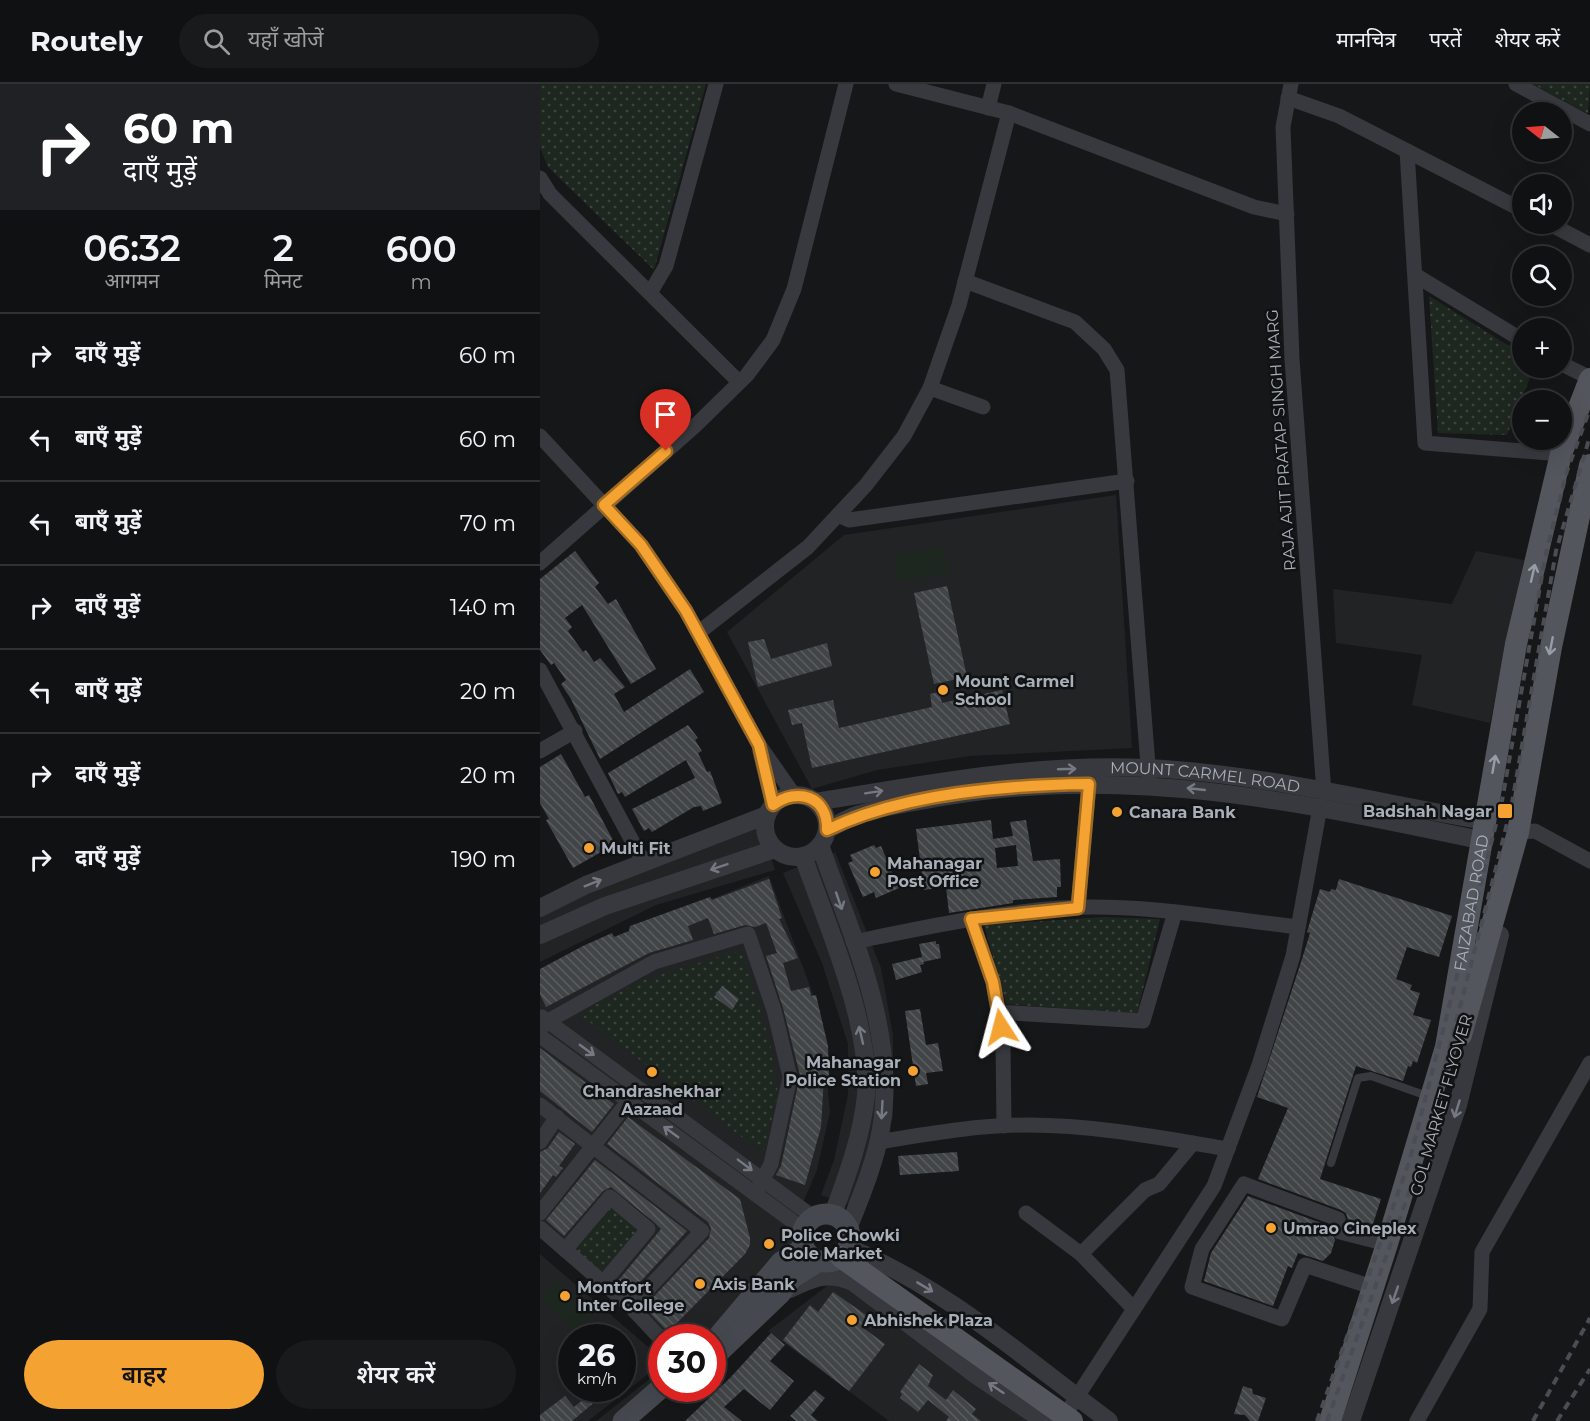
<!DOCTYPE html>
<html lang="hi">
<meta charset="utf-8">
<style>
body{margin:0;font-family:Montserrat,"Noto Sans Devanagari",sans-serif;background:#191a1b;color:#f1f3f6;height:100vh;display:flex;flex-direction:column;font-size:22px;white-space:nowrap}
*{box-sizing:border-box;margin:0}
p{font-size:20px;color:#9c9d9f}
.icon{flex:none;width:33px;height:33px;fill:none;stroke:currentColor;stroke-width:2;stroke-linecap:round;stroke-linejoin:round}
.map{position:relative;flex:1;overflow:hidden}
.panel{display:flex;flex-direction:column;background:#101112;width:540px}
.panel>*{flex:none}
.hud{background:#202124;color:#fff;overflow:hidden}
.needle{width:39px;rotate:287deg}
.fabs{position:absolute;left:972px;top:18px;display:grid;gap:12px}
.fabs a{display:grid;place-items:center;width:60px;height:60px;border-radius:50%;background:#101112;box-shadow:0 6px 24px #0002,0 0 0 2px #303132;font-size:30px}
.speed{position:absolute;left:18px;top:1240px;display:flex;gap:12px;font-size:30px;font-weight:700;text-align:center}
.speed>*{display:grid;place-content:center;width:78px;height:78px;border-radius:50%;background:#101112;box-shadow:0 6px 24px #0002,0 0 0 2px #303132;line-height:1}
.speed small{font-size:15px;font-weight:400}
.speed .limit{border:9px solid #d22;background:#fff;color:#111}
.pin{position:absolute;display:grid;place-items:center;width:51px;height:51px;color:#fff;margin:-62px -26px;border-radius:50% 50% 50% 0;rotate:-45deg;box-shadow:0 0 6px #0007}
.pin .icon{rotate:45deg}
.me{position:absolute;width:66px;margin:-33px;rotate:351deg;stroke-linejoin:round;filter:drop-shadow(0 0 4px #0008)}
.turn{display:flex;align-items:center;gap:21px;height:126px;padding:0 24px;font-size:27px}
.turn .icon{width:78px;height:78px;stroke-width:2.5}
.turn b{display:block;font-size:42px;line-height:51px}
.eta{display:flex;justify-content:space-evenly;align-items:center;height:102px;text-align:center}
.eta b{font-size:36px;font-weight:600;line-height:42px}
.primary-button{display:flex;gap:12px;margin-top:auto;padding:12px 24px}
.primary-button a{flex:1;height:69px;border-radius:36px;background:#f4a333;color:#111;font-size:24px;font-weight:600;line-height:69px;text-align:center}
.primary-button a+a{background:#191a1b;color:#f1f3f6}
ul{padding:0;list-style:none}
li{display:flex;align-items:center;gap:18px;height:84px;padding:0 24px;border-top:2px solid #303132}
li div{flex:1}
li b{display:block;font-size:22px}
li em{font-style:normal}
header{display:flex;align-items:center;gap:36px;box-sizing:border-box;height:84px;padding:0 30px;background:#101112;border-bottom:2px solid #303132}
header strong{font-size:28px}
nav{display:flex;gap:33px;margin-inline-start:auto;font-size:21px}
.search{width:420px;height:54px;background:#191a1b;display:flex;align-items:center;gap:15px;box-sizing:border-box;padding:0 21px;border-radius:33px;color:#9c9d9f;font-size:22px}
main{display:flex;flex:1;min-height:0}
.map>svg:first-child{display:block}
</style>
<header>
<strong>Routely</strong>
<div class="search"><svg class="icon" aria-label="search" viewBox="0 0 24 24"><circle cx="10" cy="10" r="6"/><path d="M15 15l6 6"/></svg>यहाँ खोजें</div>
<nav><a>मानचित्र</a><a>परतें</a><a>शेयर करें</a></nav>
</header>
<main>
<section class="panel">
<div class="hud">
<div class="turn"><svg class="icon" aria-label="right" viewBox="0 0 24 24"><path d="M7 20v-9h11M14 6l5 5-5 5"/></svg><div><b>60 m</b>दाएँ मुड़ें</div></div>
</div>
<div class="eta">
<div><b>06:32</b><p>आगमन</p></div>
<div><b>2</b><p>मिनट</p></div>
<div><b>600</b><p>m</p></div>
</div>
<ul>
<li><svg class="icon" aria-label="right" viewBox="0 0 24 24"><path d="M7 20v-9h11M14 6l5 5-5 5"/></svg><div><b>दाएँ मुड़ें</b></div><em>60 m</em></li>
<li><svg class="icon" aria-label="left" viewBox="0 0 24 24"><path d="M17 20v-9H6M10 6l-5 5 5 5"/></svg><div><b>बाएँ मुड़ें</b></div><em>60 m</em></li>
<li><svg class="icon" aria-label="left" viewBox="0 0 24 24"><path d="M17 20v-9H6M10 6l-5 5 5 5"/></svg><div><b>बाएँ मुड़ें</b></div><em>70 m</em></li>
<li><svg class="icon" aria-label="right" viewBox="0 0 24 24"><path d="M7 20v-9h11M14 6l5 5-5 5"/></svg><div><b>दाएँ मुड़ें</b></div><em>140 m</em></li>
<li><svg class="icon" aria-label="left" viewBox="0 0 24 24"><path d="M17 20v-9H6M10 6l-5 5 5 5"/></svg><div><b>बाएँ मुड़ें</b></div><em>20 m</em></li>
<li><svg class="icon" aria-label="right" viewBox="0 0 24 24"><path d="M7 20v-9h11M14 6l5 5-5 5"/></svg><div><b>दाएँ मुड़ें</b></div><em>20 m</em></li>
<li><svg class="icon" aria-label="right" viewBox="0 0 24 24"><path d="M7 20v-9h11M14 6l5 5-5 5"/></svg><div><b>दाएँ मुड़ें</b></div><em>190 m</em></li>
</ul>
<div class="primary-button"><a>बाहर</a><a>शेयर करें</a></div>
</section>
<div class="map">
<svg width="1050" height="1337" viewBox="0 0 1050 1337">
<defs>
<pattern id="grass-dots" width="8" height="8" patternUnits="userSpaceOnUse" patternTransform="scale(1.5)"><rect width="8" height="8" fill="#1e271f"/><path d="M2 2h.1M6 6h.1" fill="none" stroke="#3c443d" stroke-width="1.8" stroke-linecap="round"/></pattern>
<pattern id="building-back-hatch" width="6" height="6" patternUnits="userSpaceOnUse" patternTransform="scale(1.5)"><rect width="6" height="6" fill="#424548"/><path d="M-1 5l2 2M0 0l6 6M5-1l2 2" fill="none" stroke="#5a5d60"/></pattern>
</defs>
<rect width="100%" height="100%" fill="#161718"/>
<g fill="#222325" fill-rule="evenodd">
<polygon points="576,411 592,664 430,672 337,686 272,705 187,548 304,451"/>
<polygon points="936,467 984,476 950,639 872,621 882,571 796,559 793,505 912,520"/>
<polygon points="216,730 235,786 116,821 0,878 0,821"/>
<polygon points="295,768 341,884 353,951 353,1032 325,1127 281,1111 294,1076 308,1011 308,960 282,879 243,789"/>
<polygon points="229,792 280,929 290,1028 277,1086 249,1151 263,1173 172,1254 126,1254 0,1135 0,895 44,866"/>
<path d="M0 1170 121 1274V1280L48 1337H0ZM32 1254H82V1305H32Z"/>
<polygon points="296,1195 491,1337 349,1337 228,1247"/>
<polygon points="121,1286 121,1304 86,1337 56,1337"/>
</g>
<g fill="url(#grass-dots)">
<polygon points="0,0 166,0 114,186 8,83 0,64"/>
<polygon points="993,0 1050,0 1048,30"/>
<polygon points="889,212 982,270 982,284 994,284 967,351 898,349"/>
<polygon points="564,833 620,835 597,930 466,920 444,841"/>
<polygon points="202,866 230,959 238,1010 223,1069 39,930 102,896"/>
<polygon points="70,1117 105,1146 66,1193 31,1163"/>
</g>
<g fill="#1e271f">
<polygon points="404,462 410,488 359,498 353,472"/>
<polygon points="14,1197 51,1231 35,1248 0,1215"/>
<polygon points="64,1237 100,1269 83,1288 82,1254 49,1254"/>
</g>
<g fill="url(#building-back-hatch)" fill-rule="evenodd">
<polygon points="35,467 59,499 55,503 68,520 76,515 116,585 91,600 42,521 25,534 32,543 28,547 43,568 46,566 54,578 60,574 85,603 74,610 84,628 150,585 164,608 60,675 31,615 21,600 26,596 14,579 11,581 0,566 0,495"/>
<polygon points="407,502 427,593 394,600 374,509"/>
<polygon points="224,555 231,575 287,559 292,582 218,603 208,558"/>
<polygon points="462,606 470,640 272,684 262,639 252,641 248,626 293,616 299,644 392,623 390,610 399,608 402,619"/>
<polygon points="148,641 158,654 155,656 162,667 158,669 167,688 170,687 182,719 163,727 161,722 154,723 112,748 109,744 104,747 92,725 155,694 146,676 85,713 82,708 78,710 68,689"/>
<polygon points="21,670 45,713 49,711 75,760 33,784 6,736 9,735 0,719 0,683"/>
<path d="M451 736 453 755 473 752 470 738 486 736 493 777 520 775 521 803H517V813L473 816V819L409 829 406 803 384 806 376 745ZM476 761 478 782 457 784 455 764Z"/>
<polygon points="334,761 336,764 341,762 359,804 336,814 334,808 323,813 308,779 313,777 310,771"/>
<polygon points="229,795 242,834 239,835 258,874 243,879 251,907 269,903 271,912 276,911 288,962 289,992 284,992 281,1043 265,1101 236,1091 241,1082 260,991 243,924 226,872 237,869 226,839 215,843 205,841 174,850 168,834 148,842 153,856 109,869 6,923 0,910 0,885 43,862 72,849 74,853 89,847 90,842 170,813 172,816"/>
<polygon points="799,795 912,832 899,873 867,863 856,895 872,901 870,906 880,909 873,931 891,936 877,979 873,977 871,983 868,982 863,997 816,982 780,1095 841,1115 831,1146 809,1140 806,1129 801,1126 718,1095 748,1024 717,1013 762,875 770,849 767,848 769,841 780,805 790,808 791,805 796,806"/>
<polygon points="396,857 396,860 399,860 401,874 383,878 384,880 380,881 382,888 356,896 352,880 382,873 379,860"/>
<polygon points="182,902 199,915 192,926 174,913"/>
<polygon points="380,925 386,961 398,959 403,987 386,989 388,1000 376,1002 365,927"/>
<polygon points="0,964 74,1020 52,1048 0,1007"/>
<polygon points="88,1033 200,1115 210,1154 210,1161 205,1170 128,1248 104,1223 169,1154 171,1144 168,1138 67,1060"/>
<polygon points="19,1048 35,1060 19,1082 23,1084 16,1093 13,1091 0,1109 0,1068 8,1064"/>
<polygon points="417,1068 419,1087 360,1091 358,1072"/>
<polygon points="55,1076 147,1147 90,1209 77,1198 121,1145 114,1138 71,1103 63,1107 24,1152 6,1136"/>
<polygon points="708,1112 789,1142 795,1156 791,1169 783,1177 758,1169 752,1184 748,1182 733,1222 664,1197 671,1169"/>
<polygon points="293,1208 329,1233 322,1243 345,1260 309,1307 243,1256 270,1221 278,1228"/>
<polygon points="231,1249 245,1261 230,1277 254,1297 230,1326 204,1305 184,1323 202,1337 145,1337 190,1294"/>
<polygon points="379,1280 393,1291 388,1302 406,1316 413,1306 436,1325 432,1330 441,1337 406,1337 409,1333 388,1316 378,1328 360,1314 362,1310 360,1308"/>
<polygon points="703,1302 712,1305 713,1310 726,1314 718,1337 710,1337 705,1331 694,1330"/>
<polygon points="275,1306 285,1314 271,1331 278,1337 256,1337 250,1332"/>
<polygon points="50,1310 56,1317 32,1337 0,1337 0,1331 25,1312 34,1323"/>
</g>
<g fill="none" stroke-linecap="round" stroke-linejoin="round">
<polyline stroke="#37393e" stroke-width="8" points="791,1079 818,994 831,992 890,1013"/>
<g stroke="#37393e" stroke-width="15">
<polyline points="356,0 469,29 714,123 747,130"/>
<polyline points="751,0 743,43 752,275 784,709"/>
<polyline points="976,0 1050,40"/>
<polyline points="748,14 799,32 982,126"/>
<polyline points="448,24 454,0"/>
<polyline points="867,67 885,359 1021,370"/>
<polyline points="0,94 10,110 199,298"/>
<polyline points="1010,140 1050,161"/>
<polyline points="875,191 982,256"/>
<polyline points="425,197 535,238 564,265 577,286 609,694"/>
<polyline points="110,209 126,182 176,0"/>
<polyline points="1022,280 1050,294"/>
<polyline points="390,304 443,323"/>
<polyline points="0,352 101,461 146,527 219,661 254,711"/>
<polyline points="298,431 309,436 587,397"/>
<polyline points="0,479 156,341 207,291 233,256 254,205 306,0"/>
<polyline points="158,549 268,463 326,401 364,352 390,304 419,221 469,29"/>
<polyline points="0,586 104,779"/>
<polyline points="0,667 35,647"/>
<polyline points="220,668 233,721"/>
<polyline points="978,748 995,747 1050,777"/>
<polyline points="538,824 549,700"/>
<polyline points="431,835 453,898 463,958 464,1042"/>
<path d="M313 858C382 844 451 829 521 824 600 819 680 834 758 843"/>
<polyline points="458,928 603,937 635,828"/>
<polyline points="2,933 273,1133"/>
<polyline points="0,945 8,937 114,878 208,850 234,926 250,993 231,1080 215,1110"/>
<polyline points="0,952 263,1145"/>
<polyline points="0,1021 162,1147 91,1223"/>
<polyline points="0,1058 17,1033"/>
<path d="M338 1058C387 1050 437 1041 488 1041 555 1041 622 1054 688 1065"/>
<polyline points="0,1129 95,1009"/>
<polyline points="486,1129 541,1170 594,1225"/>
<polyline points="0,1144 91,1223 122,1256"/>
<polyline points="25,1166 70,1113 108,1145 63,1199"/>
<polyline points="541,1170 605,1106 619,1100 653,1059"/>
<polyline points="832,1203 765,1181 742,1235 652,1203 662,1165 704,1100 798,1135 800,1148 847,1160"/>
<polyline points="531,1322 674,1102 719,981 753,872 780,723"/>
<polyline points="877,1337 940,1225 942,1168 1050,979"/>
</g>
<g stroke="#37393e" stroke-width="18">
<circle cx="256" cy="742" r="31"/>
<path id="s1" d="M276 718C385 700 495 679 606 684 717 689 835 718 944 737"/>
<path d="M287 746C298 740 309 733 320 730 348 721 380 717 409 712 591 681 763 719 940 756"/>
<path d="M280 761C311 851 358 948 341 1045 335 1079 321 1112 308 1145"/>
<path d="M263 772C287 841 331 938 326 1011 322 1052 307 1092 293 1130"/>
<polyline points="0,824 46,801 227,731"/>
<polyline points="0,851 65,822 235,765"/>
<path d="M307 1163C405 1203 485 1275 569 1337"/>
<path d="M250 1205C273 1194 288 1187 313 1198L436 1291 504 1337"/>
<polyline points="811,1337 918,1021 960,851"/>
</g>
<g stroke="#45484e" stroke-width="21">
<circle cx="286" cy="1154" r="24"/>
<polyline points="180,1250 241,1178 264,1164"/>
<polyline points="172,1275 240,1210 252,1194 279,1177"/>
<polyline points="83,1337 122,1303"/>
</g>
<g stroke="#53565d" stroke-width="22">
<polyline points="921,951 978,748 1011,563 1050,381"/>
<polyline points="301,1173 532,1337"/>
<path id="s2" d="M790 1337 847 1160 906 963 976 560 1021 370 1050 295"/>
</g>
<g stroke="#4a4d53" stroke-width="4" stroke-dasharray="8 6" stroke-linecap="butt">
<polyline points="777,1337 869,1078 962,717 1006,469 1027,387 1050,325"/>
<polyline points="787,1337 879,1081 956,784 972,719 1016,467 1050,352"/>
<polyline points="993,1337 1050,1234"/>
<polyline points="1017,1337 1050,1285"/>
</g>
</g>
<defs><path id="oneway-shaft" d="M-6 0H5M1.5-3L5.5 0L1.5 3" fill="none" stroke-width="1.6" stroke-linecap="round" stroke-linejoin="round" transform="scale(1.5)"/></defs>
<g stroke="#979da7">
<use href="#oneway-shaft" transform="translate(993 489) rotate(-77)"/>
<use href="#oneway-shaft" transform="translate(1011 562) rotate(101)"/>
<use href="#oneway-shaft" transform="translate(954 680) rotate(-80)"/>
</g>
<g stroke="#757a82">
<use href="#oneway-shaft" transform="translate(527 685) rotate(-2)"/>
<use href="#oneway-shaft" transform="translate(656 705) rotate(-174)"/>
<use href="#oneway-shaft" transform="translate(334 708) rotate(-9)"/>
<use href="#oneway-shaft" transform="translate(179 783) rotate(161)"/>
<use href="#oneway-shaft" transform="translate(53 799) rotate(-22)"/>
<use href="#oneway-shaft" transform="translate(299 817) rotate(71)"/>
<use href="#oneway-shaft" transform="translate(321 951) rotate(-103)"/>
<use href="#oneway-shaft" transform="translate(47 966) rotate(36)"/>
<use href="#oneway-shaft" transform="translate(917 1025) rotate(107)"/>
<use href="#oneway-shaft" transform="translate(342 1026) rotate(93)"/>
<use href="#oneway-shaft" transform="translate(131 1048) rotate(-144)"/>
<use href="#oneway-shaft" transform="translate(205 1081) rotate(37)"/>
<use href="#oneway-shaft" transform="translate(385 1203) rotate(31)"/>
<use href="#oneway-shaft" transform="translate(855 1211) rotate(109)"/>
<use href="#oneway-shaft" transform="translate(456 1304) rotate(-146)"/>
</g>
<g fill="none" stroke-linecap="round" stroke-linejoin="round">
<defs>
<path id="route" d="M126 367 64 421 101 461 146 527 219 661 233 721C257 703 288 712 287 746 363 709 465 701 549 700L538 824 431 835 453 898 461 943"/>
</defs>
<use href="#route" stroke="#9f6a21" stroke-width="15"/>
<use href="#route" stroke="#f4a333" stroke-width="10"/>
</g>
<g fill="#f4a333" stroke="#111213" stroke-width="2">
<circle cx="403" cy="606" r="6"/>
<rect x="957" y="719" width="16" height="16" rx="3"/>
<circle cx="577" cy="728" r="6"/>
<circle cx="49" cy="764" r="6"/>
<circle cx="335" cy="788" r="6"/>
<circle cx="373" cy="987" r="6"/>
<circle cx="112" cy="988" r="6"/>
<circle cx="731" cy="1144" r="6"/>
<circle cx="229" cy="1160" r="6"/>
<circle cx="160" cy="1200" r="6"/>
<circle cx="25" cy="1212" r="6"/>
<circle cx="312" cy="1236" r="6"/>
</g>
<g text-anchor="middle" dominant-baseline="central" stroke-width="5" stroke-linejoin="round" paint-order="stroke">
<g font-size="16" fill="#a8afb9" stroke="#111213">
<text transform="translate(741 356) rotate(-94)">RAJA AJIT PRATAP SINGH MARG</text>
<text stroke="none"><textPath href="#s1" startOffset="392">MOUNT CARMEL ROAD</textPath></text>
<text stroke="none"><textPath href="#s2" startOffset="538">FAIZABAD ROAD</textPath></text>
<text transform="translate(901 1021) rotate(-74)">GOL MARKET FLYOVER</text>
</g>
<g font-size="16" font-weight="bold" fill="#a8afb9" stroke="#111213" text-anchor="start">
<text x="415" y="597">Mount Carmel<tspan x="415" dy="18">School</tspan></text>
<text x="952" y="727" text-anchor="end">Badshah Nagar</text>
<text x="589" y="728">Canara Bank</text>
<text x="61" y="764">Multi Fit</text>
<text x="347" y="779">Mahanagar<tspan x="347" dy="18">Post Office</tspan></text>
<text x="361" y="978" text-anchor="end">Mahanagar<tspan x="361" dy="18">Police Station</tspan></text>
<text x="112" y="1007" text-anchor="middle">Chandrashekhar<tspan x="112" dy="18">Aazaad</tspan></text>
<text x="743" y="1144">Umrao Cineplex</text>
<text x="241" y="1151">Police Chowki<tspan x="241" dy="18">Gole Market</tspan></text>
<text x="172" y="1200">Axis Bank</text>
<text x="37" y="1203">Montfort<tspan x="37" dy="18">Inter College</tspan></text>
<text x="324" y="1236">Abhishek Plaza</text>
</g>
</g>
</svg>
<div class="fabs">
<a><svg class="needle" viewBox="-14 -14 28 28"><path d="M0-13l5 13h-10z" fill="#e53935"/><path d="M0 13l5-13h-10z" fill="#9c9d9f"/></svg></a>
<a><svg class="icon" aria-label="sound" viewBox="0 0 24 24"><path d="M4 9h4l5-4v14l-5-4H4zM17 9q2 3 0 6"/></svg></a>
<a><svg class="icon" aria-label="search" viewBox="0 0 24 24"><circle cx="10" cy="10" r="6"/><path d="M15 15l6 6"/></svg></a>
<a>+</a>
<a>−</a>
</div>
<div class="speed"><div>26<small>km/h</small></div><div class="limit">30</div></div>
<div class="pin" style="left:126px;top:367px;background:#d93025"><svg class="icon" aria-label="arrive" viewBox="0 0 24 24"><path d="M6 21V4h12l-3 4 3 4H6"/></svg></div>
<svg class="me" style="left:461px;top:943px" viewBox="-20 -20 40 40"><path d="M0-17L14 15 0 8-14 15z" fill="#f4a333" stroke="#fff" stroke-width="4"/></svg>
</div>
</main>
